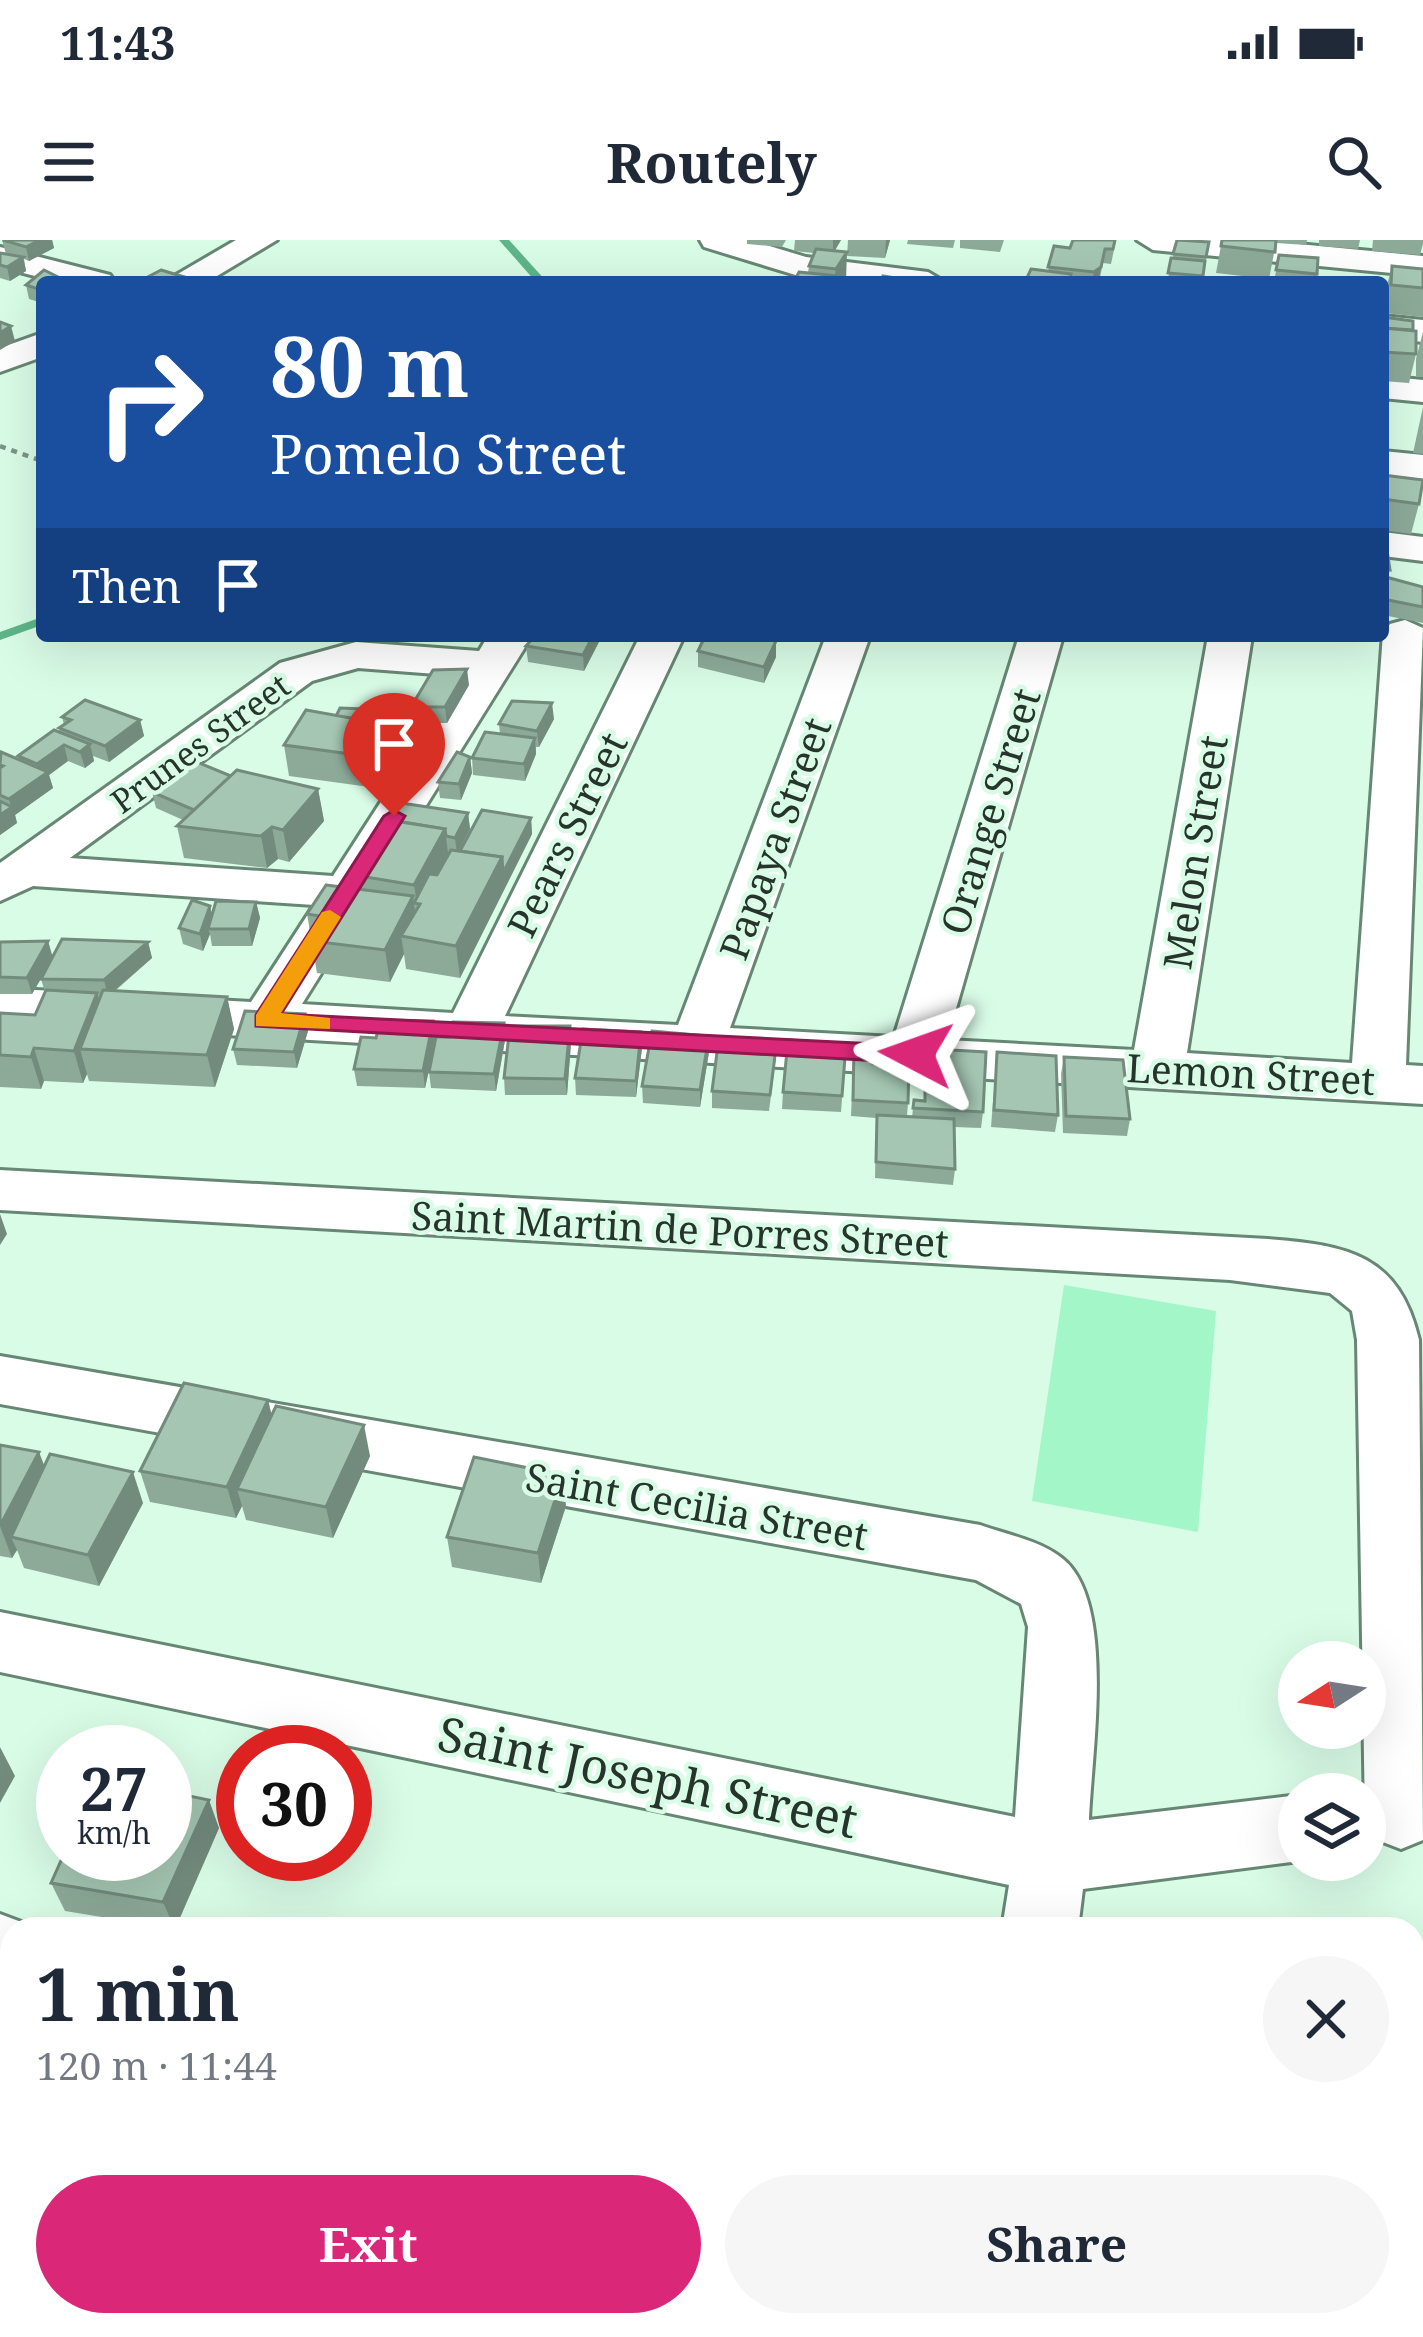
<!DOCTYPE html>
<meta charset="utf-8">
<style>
body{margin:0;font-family:"Noto Serif",serif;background:#f6f6f7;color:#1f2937;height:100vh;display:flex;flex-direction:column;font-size:45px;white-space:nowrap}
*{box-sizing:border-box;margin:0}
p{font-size:39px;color:#747a83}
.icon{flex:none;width:66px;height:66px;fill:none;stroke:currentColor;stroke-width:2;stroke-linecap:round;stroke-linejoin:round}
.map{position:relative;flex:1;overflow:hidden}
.drawer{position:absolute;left:0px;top:1677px;width:1425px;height:420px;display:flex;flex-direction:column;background:#fff;border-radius:36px 36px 0 0;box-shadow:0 12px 48px #0002}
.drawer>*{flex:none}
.banner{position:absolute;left:36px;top:36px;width:1353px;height:366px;border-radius:12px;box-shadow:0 12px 48px #0002;background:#1a4fa0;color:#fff;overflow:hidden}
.needle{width:78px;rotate:258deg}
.controls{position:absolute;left:1278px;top:1401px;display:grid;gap:24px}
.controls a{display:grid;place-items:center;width:108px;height:108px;border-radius:50%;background:#fff;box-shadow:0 12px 48px #0002;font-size:60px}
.speed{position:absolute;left:36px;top:1485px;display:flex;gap:24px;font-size:60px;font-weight:700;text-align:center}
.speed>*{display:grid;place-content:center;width:156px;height:156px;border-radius:50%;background:#fff;box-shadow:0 12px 48px #0002;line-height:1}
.speed small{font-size:30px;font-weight:400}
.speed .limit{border:18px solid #d22;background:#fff;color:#111}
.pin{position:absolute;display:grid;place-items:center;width:102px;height:102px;color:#fff;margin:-123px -51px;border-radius:50% 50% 50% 0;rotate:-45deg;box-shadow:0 0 12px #0007}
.pin .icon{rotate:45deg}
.me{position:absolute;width:132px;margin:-66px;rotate:274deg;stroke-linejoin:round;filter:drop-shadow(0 0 9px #0008)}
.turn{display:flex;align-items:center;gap:42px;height:252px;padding:0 36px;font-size:54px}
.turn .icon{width:156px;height:156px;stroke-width:2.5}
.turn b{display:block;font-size:84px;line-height:102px}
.then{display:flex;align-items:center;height:114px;padding:0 36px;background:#0003;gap:24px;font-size:45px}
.round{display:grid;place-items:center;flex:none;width:126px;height:126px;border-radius:63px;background:#f6f6f7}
.overview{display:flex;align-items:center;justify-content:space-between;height:204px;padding:0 36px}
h1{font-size:72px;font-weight:700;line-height:90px}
.primary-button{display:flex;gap:24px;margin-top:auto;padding:24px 36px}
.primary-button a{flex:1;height:138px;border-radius:72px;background:#db2777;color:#fff;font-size:48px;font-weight:700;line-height:138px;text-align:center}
.primary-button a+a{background:#f6f6f7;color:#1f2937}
.status{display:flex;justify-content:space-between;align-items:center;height:84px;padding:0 60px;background:#fff;direction:ltr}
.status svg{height:33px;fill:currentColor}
header{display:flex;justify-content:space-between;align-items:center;height:156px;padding:0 36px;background:#fff;font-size:54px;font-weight:700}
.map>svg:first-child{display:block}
</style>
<div class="status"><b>11:43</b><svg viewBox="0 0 49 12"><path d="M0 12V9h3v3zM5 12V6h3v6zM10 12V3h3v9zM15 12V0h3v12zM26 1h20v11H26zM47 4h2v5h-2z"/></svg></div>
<header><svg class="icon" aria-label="menu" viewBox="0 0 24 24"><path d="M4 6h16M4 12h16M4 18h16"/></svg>Routely<svg class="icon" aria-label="search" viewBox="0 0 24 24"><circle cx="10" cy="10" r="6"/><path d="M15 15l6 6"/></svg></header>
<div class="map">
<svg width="1423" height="2097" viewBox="0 0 1423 2097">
<rect width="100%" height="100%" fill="#d9fce7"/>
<polygon fill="#a2f6c7" points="1064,1045 1216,1071 1198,1292 1032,1261"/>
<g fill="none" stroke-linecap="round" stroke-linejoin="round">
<g fill="#5eb587" fill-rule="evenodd">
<polygon points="499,0 509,0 547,42 536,42"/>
<polygon points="42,377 42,385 0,400 0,392"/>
</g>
<defs>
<g id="street">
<polygon points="236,0 277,0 207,42 164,42"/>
<polygon points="700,0 750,0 806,17 928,32 945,42 802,37 704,7"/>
<polygon points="1137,0 1256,0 1423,16 1423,36 1153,10"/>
<polygon points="0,7 110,35 115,42 58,42 0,27"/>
<polygon points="1383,76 1423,80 1423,102 1383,98"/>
<polygon points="42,93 42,117 0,132 0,108"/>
<polygon points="1383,136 1423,140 1423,162 1383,158"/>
<polygon points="1383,211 1423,215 1423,239 1383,235"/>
<polygon points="1383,292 1423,297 1423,321 1383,316"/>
<path d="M1405 380 1423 388 1406 825 1423 826V864L0 782V748L251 762 314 665 33 646 0 661V623L280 423 356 402 479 411 488 396H532L302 764 453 773 640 396H684L505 776 678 785 826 396H870L730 788 894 797 1019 396H1063L947 800 1134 810 1208 396H1252L1187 813 1352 823 1383 393 1390 384ZM358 428 462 436 333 636 70 618 312 441Z"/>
<path d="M0 930 1268 999C1348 1005 1399 1015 1419 1100L1423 1600 1401 1609 1375 1599 1365 1577 1357 1100 1352 1071 1330 1053 1230 1040 0 970Z"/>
<path d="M0 1116 980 1285C1005 1294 1037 1300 1059 1316 1118 1356 1091 1516 1089 1580L1299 1555V1620H1307L1083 1649 1078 1689H1002L1009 1645 0 1432V1372L1015 1577 1028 1387 1021 1364 976 1340 0 1164Z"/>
<polygon points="0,1674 40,1689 12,1689 12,1751 0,1748"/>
<polygon points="944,2085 1030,2085 1029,2097 941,2097"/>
</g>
</defs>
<use href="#street" stroke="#678774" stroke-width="6"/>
<polyline stroke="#7c9486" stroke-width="4.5" stroke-dasharray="6 6" stroke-linecap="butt" points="0,206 42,221"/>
<use href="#street" fill="#fff" fill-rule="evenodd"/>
</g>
<g fill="#8daa99">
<polygon points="2,0 52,0 54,8 29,21 24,19 26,31 10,41 0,38 0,13 6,14"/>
<polygon points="747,0 786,0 782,7 747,4"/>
<polygon points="795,0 841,0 834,11 846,40 808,33 809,26 814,13 794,11"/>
<polygon points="848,0 890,0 885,18 847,16"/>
<polygon points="908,0 955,0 953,8 907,4"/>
<polygon points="960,0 1004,0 1000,12 960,8"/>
<polygon points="1116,0 1111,24 1103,23 1099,42 1025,42 1048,31 1054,6 1070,8"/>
<polygon points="1177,0 1209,2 1202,42 1167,42"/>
<polygon points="1222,0 1307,0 1306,5 1276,3 1269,39 1216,33"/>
<polygon points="1319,0 1360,0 1358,9 1319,6"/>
<polygon points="1373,0 1423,0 1423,4 1420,15 1372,11"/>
<polygon points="1279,15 1317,34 1316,42 1274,42"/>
<polygon points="1392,26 1423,29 1423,77 1385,73 1385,53"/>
<polygon points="60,38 61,42 42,42 42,63 29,59 26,45"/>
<polygon points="1383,77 1413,90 1416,114 1409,143 1383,141"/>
<polygon points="1423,92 1423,137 1416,137 1416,119"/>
<polygon points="1423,167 1423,214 1413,213"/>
<polygon points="1383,235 1419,264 1411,294 1383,290"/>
<polygon points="1383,309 1390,330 1388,337 1423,347 1423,383 1383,375"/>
<polygon points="602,396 584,431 528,422 526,406"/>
<polygon points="776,401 776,417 764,443 698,427 698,411"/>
<polygon points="469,445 447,483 413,483 411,467"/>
<polygon points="411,471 413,487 400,509 393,508 395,517 377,548 289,536 284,505 336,476"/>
<polygon points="62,477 140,480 144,496 109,522 93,516 94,521 85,528 68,521 49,535 53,548 15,575 17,583 0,595 0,513 19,520 18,516 60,493 59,488 64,485"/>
<polygon points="554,479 539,507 536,507 536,514 525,541 473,535 472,518 500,494 499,484"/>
<polygon points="470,517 472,533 461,560 440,558 438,542"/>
<polygon points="318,549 324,581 289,622 278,619 267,628 184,618 177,586 183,580 156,568 152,552"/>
<polygon points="468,573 470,589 459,611 531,578 532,594 460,738 406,729 404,714 390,742 317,733 307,674 351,648 348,634 391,580"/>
<polygon points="256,662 260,678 252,706 212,706 210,694 203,711 183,704 179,688"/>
<polygon points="48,701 52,717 148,702 152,718 115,751 227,757 234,789 215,847 89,841 87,834 83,843 44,841 41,849 0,847 0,773 35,775 45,752 41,739 43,735 32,754 0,754 0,702"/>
<polygon points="433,781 436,798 425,848 357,846 354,829"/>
<polygon points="308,791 297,828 237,825 233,809"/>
<polygon points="709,796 709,812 700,867 643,863 642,846"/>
<polygon points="505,800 496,851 431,848 429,832"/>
<polygon points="571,803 567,855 505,855 504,838"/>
<polygon points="846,804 841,872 782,869 783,852"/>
<polygon points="854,806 873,823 908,863 907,876 912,877 914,860 924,861 925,827 983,872 981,888 954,887 955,929 953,945 875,938 876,878 851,876"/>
<polygon points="642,808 636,857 576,855 575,838"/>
<polygon points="997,812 1058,875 1055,892 991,887"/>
<polygon points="776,817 769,871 712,868 712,851"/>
<polygon points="1064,817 1130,879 1127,896 1063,893 1061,834"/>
<polygon points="268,1160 272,1176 370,1216 333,1298 246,1280 242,1266 236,1278 150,1262 140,1231"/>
<polygon points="0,1205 44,1227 143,1263 99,1346 24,1328 17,1310 12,1318 0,1316"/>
<polygon points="566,1266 541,1343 452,1327 447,1297"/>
<polygon points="219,1588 175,1689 65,1671 51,1643"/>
<polygon points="0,1832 12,1836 12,1995 0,1992"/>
</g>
<g fill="#738b7d">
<polygon points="40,0 52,0 54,8 29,21 26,7"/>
<polygon points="833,0 841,0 833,14"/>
<polygon points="886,0 890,0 885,18"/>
<polygon points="1105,9 1098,42 1092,42 1094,32"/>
<polygon points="847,12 846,40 845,42 834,42 836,29"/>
<polygon points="23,17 26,31 10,41 7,27"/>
<polygon points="11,86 15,101 0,110 0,93"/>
<polygon points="593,396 602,396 584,431 583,415"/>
<polygon points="776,401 776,417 764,443 764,427"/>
<polygon points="467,429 469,445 447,483 445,467"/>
<polygon points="552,463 554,479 539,507 537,491"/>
<polygon points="411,471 413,487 400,509 397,493"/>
<polygon points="140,480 144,496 109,522 105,506"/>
<polygon points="390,485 395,517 377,548 373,517"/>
<polygon points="535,498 536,514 525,541 524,524"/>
<polygon points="90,504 94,521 85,528 80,512"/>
<polygon points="64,505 68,521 49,535 53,548 15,575 17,583 0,595 0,575 11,567 9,559 41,537 37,524"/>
<polygon points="470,517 472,533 461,560 459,544"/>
<polygon points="318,549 324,581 289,622 283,590"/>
<polygon points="468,573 470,589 457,614 455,598"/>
<polygon points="531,578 532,594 460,738 456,706 502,617"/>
<polygon points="272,587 278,619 267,628 261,596"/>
<polygon points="445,589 449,621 420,664 417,663 414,645"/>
<polygon points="413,656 417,688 401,696 404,714 390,742 385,710"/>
<polygon points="256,662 260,678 252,706 249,689"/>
<polygon points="210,666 214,683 208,689 210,694 203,711 200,694"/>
<polygon points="48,701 53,718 32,754 27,738"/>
<polygon points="148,702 152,718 108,756 104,740"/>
<polygon points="97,753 106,785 80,809 87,834 83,843 74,811"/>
<polygon points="227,757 234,789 215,847 207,815"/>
<polygon points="305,774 308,791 297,828 294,812"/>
<polygon points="433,781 436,798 425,848 423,831"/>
<polygon points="504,783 505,800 496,851 494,834"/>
<polygon points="570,786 571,803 567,855 565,839"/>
<polygon points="641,792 642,808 636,857 636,841"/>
<polygon points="709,796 709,812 700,867 700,850"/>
<polygon points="34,808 44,841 41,849 31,817"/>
<polygon points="0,974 7,994 0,1005"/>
<polygon points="268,1160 275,1191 237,1249 242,1266 236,1278 227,1247"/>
<polygon points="364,1185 370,1216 333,1298 326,1267"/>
<polygon points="39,1212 51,1243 11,1297 17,1310 12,1318 0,1286"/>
<polygon points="133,1232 143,1263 99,1346 88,1315"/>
<polygon points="563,1235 566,1266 541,1343 538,1313"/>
<polygon points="0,1507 15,1536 0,1563"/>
<polygon points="209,1560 219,1588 175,1689 163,1662"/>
</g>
<g fill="#a4c6b2" stroke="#738b7d" stroke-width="3">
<polygon points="3,0 40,0 26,7"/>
<polygon points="1073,0 1115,0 1113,9 1105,9 1101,27 1094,32 1048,27 1054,6 1070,8"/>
<polygon points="1177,0 1209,2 1206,17 1173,14"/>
<polygon points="1222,0 1276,0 1275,12 1221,6"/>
<polygon points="816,9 847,12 836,29 809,26"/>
<polygon points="0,13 23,17 7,27 0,25"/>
<polygon points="1279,15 1318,18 1317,34 1276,30"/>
<polygon points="1171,18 1205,21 1203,36 1168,33"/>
<polygon points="1392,26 1423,29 1423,48 1391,45"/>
<polygon points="1031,29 1071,34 1068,42 1025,42"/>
<polygon points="44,30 60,38 54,42 42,42 41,50 26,45"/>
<polygon points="161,30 201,42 138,42"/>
<polygon points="799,32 838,36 834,42 794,42"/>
<polygon points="883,36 921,42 881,42"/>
<polygon points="1383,77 1413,81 1413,90 1383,88"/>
<polygon points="0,82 11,86 0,93"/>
<polygon points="1383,88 1416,91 1416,114 1383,112"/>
<polygon points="1383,235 1423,240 1419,264 1383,259"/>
<polygon points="1383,309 1387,310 1390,330 1383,329"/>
<polygon points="1386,337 1423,347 1423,367 1383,359"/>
<polygon points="535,396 593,396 583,415 526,406"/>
<polygon points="705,396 744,396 776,401 764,427 698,411"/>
<polygon points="467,429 445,467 411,467 433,430"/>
<polygon points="85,460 140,480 105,506 59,488 71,480 62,477"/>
<polygon points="512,461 552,463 537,491 499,484"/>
<polygon points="340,468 411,471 397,493 391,492 390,485 336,476"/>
<polygon points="306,470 390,485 373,517 284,505"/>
<polygon points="54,490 90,504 80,512 64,505 37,524 18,516"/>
<polygon points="485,492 535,498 524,524 472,518"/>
<polygon points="1,512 48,532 9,559 0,555 0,528 3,526 0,525"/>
<polygon points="457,512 470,517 459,544 438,542"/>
<polygon points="192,520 231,536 194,570 152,552"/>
<polygon points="237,530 318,549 283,590 272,587 261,596 177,586"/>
<polygon points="0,561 12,567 0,575"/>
<polygon points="401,563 468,573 455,598 446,596 445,589 391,580"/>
<polygon points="482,570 531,578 503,633 502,617 460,611"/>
<polygon points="382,579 445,589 414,645 348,634"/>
<polygon points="451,610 502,617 456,706 401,696 420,664 414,663 429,634 437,635"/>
<polygon points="326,645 413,656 385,710 312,701 325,677 307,674"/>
<polygon points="192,660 210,666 200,694 179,688"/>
<polygon points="216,661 256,662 249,689 208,689"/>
<polygon points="62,699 148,702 104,740 41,739"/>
<polygon points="48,701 27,738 0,737 0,702"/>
<polygon points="46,750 97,753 74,811 34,808 31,817 0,815 0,773 35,775"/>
<polygon points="103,750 227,757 207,815 80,809"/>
<polygon points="245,771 305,774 294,812 233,809"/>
<polygon points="381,780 433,781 423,831 354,829 361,797 376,798"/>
<polygon points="453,782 504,783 494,834 429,832 436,797 450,797"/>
<polygon points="510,786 570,786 565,839 504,838"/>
<polygon points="583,789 641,792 636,841 575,838"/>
<polygon points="652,791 709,796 700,850 642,846"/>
<polygon points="719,797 777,800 770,855 712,851"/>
<polygon points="788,800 846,804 842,856 783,852"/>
<polygon points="854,806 873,807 873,823 909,825 908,863 853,860"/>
<polygon points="934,809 986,812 983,872 913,868 914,860 925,861 925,827 932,827"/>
<polygon points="997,812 1056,816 1058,875 994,870"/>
<polygon points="1064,817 1123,820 1130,879 1066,876"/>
<polygon points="877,875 954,879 955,929 876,922"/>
<polygon points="184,1143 268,1160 227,1247 140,1231"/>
<polygon points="276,1166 364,1185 326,1267 237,1249"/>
<polygon points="0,1205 39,1212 0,1286"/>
<polygon points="50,1214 133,1232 88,1315 11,1297"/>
<polygon points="474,1217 563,1235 538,1313 447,1297"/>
<polygon points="165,1551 209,1560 163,1662 51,1643 64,1614 165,1614"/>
<polygon points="800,1681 846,1689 799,1689"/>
<polygon points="0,1832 12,1836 12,1977 0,1974"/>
</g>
<polygon fill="#db2777" stroke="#8e194d" stroke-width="3" points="394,570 405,576 281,774 916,806 928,814 916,823 256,786 256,775 384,576"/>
<polygon fill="#f59e0b" points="330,670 341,677 281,773 330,778 330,789 256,786 256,775 322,672"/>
<g text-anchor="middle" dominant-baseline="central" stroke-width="9" stroke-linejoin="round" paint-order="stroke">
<g font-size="33" fill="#26342c" stroke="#d9fce7">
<text transform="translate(200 503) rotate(-36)">Prunes Street</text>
</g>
<g font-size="39" fill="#26342c" stroke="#d9fce7">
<text transform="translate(989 571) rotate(-73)">Orange Street</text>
<text transform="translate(566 594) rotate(-64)">Pears Street</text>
<text transform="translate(774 598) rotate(-70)">Papaya Street</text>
<text transform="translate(1194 612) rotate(-81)">Melon Street</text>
<text transform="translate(1251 833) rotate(3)">Lemon Street</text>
<text transform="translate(680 988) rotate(3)">Saint Martin de Porres Street</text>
<text transform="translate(697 1265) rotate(10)">Saint Cecilia Street</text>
</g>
<g font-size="48" fill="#26342c" stroke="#d9fce7">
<text transform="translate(648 1536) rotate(12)">Saint Joseph Street</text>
</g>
</g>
</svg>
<div class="controls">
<a><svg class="needle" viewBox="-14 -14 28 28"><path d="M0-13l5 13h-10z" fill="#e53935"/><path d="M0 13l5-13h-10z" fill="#747a83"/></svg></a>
<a><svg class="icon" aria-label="layers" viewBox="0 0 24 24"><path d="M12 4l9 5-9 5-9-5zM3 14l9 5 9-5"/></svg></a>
</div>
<div class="speed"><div>27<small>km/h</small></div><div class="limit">30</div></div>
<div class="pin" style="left:394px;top:576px;background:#d93025"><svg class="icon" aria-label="arrive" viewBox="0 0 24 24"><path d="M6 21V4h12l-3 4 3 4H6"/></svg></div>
<svg class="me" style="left:916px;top:814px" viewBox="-20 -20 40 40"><path d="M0-17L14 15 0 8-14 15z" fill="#db2777" stroke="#fff" stroke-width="4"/></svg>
<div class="banner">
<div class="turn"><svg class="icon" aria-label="right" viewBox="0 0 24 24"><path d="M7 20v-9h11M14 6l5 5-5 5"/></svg><div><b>80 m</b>Pomelo Street</div></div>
<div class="then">Then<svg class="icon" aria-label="arrive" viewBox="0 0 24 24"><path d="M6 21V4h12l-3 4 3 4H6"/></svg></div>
</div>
<section class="drawer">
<div class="overview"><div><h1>1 min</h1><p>120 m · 11:44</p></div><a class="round"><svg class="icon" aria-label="close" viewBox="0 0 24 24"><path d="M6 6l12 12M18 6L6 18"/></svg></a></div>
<div class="primary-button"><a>Exit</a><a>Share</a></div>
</section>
</div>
